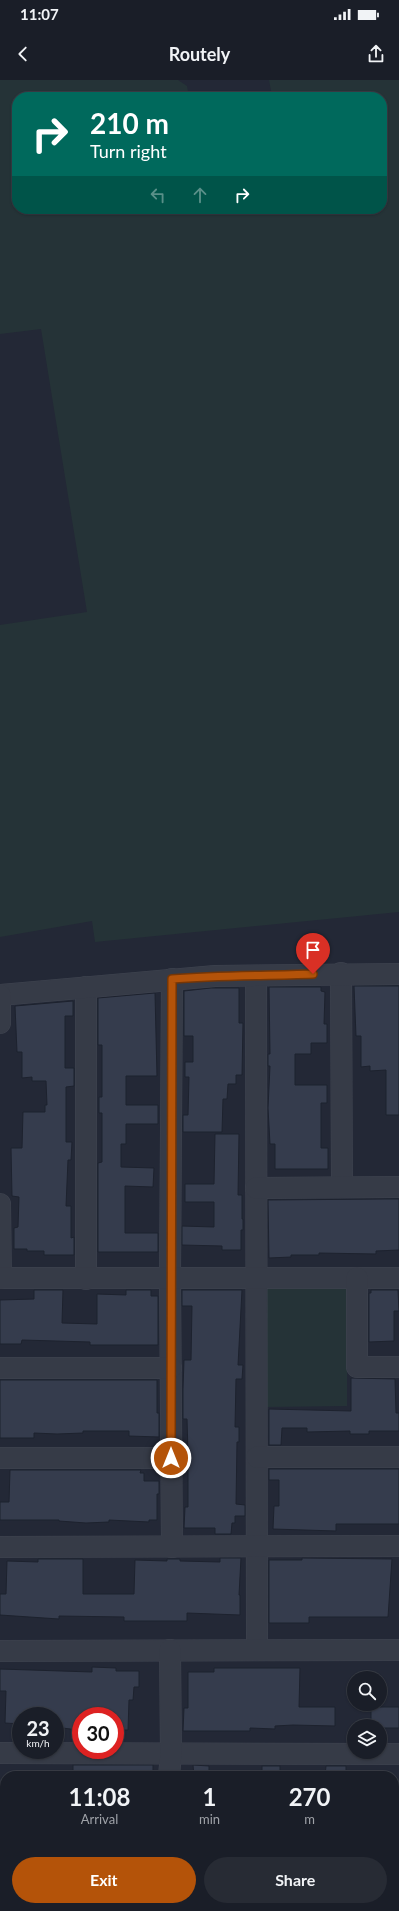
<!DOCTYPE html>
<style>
body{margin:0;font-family:Lato,sans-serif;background:#272b34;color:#f1f3f6;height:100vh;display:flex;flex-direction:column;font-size:15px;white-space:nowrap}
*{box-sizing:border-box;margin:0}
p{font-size:13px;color:#9fa2a8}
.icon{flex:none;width:22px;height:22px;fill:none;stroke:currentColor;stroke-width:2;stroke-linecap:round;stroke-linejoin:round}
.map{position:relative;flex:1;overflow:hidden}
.drawer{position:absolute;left:0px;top:1691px;width:399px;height:140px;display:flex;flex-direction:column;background:#1a1e28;border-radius:16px 16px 0 0;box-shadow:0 1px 3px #0004,0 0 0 1px #383c45}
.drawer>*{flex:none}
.banner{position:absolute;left:12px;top:12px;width:375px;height:122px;border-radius:16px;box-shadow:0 1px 3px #0004,0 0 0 1px #383c45;background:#00695c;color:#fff;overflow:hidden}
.tools{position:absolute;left:347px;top:1591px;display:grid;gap:8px}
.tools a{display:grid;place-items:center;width:40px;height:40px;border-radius:50%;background:#1a1e28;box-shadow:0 1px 3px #0004,0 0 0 1px #383c45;font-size:20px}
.speed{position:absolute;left:12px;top:1627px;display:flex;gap:8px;font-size:20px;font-weight:700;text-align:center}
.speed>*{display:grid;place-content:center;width:52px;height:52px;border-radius:50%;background:#1a1e28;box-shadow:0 1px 3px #0004,0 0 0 1px #383c45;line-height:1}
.speed small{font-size:10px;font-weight:400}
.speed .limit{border:6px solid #d22;background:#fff;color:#111}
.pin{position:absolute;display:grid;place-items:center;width:34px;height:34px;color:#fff;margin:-41px -17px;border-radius:50% 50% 50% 0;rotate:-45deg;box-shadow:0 0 4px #0007}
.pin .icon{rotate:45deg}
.me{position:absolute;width:44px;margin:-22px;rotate:0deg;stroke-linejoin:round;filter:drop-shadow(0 0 3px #0008)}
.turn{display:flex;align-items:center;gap:14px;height:84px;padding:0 12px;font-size:18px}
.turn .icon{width:52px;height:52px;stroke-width:2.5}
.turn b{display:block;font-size:28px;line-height:34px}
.lanes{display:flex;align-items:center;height:38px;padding:0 12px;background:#0003;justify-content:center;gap:20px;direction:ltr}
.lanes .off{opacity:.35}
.eta{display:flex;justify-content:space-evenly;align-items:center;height:68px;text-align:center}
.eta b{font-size:24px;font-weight:700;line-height:28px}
.button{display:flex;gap:8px;margin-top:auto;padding:8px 12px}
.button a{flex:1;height:46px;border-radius:24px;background:#b45309;color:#fff;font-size:16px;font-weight:700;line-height:46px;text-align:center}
.button a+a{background:#272b34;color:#f1f3f6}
.status{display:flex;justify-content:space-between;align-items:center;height:28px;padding:0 20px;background:#1a1e28;direction:ltr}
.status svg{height:11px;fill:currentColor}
header{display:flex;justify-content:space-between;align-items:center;height:52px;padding:0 12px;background:#1a1e28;font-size:18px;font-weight:700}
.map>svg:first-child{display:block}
</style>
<div class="status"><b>11:07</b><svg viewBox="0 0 49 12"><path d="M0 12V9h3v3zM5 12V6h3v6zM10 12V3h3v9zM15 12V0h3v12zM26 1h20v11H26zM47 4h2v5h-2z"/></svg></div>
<header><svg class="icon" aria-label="back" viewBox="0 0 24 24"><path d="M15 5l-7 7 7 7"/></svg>Routely<svg class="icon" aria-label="share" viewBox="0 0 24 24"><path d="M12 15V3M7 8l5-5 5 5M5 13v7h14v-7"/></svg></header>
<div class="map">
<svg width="399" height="1831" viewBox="0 0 399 1831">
<rect width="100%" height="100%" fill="#232836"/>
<g fill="#253337">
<polygon points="0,0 178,0 187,6 189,17 17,17 17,129 382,129 382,17 264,17 272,16 269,0 399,0 399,832 95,862 92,841 0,857 0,545 87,532 41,249 0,254"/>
<polygon points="266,1207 347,1207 347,1326 266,1327"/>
</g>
<g fill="#353c4d" stroke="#1d222e">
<polygon points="354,906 399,906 399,1035 386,1035 386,990 370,991 370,986 361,987 361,956 356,956"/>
<polygon points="269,907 321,907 321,911 325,912 324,944 327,944 327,963 311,963 311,974 295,974 295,1005 327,1005 327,1023 321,1023 321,1068 328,1068 328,1089 275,1089 275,1064 270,1064 268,1028 270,986 268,986 268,974 270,974"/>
<polygon points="211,908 239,908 239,943 243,943 242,995 236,995 236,1004 228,1004 227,1019 223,1019 222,1052 183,1052 183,1035 188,1035 189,997 185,997 185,982 193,982 193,956 184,956 184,911"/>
<polygon points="155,913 157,996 126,996 126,1025 158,1025 158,1044 126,1044 126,1064 121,1064 121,1087 154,1088 153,1107 125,1106 125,1153 158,1153 158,1172 98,1172 98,1083 102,1082 102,1033 99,1033 99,1017 102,1017 102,965 98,965 98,918"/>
<polygon points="73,921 73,936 65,936 65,988 74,988 74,1006 66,1007 66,1062 72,1062 71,1080 68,1080 66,1126 71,1126 71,1158 74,1157 74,1175 44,1175 44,1171 27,1171 27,1169 14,1169 14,1148 18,1147 19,1117 12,1116 11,1068 22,1068 23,1032 45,1032 45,1025 47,1025 46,1001 32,1001 32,997 22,998 22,972 17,972 15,926"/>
<polygon points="215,1054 239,1054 238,1115 242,1115 242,1139 243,1139 243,1150 241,1150 241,1170 222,1170 222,1166 182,1165 182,1146 214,1147 214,1122 185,1122 185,1104 214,1104"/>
<polygon points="384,1119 399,1119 399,1170 376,1171 376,1174 319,1173 319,1175 291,1175 291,1177 269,1178 268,1120"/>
<polygon points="34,1210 63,1210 62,1243 97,1244 97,1214 126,1215 126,1210 151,1210 151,1216 158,1216 158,1265 90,1265 90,1262 22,1260 21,1264 0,1264 0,1220 34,1219"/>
<polygon points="182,1210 242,1210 238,1285 243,1285 242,1299 236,1299 235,1347 239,1347 239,1362 237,1362 236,1424 245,1425 245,1436 235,1436 235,1443 232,1443 231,1454 215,1454 215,1448 184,1448 185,1427 188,1427 188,1373 187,1339 183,1339 183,1309 184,1280 191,1280 192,1226 182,1226"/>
<polygon points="371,1210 398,1210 399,1231 394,1231 394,1261 369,1262 369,1213 371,1213"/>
<polygon points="351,1298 395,1299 396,1333 399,1333 399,1351 369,1351 369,1354 350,1354 350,1351 307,1352 307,1348 282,1348 281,1365 269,1365 269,1329 351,1331"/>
<polygon points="0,1300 157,1300 157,1333 159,1333 159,1357 129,1356 129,1351 83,1351 83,1353 57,1354 34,1353 34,1358 0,1358"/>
<polygon points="269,1389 399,1389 399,1444 336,1444 336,1451 273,1449 274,1426 279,1426 279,1400 269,1400"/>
<polygon points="10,1390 141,1390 140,1393 144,1393 144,1401 159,1401 159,1414 157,1414 157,1440 149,1440 149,1442 109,1440 109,1442 86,1443 59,1441 59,1440 0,1440 0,1422 9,1422"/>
<polygon points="220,1478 241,1478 239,1515 240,1515 240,1535 187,1533 187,1541 124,1541 124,1537 59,1536 59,1539 0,1535 0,1514 6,1514 7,1481 38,1482 38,1479 83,1479 83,1514 134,1514 135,1480 167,1481 167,1479 180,1479 180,1481 220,1482"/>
<polygon points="302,1478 392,1479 388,1537 309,1537 309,1543 269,1543 269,1480 302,1480"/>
<polygon points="92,1587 116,1588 116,1591 139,1591 139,1607 134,1607 133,1620 129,1620 128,1650 115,1650 115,1636 79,1636 78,1650 55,1647 55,1636 21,1636 21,1644 5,1643 6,1611 0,1611 0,1589 92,1592"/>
<polygon points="214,1588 300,1588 299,1627 335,1627 335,1646 293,1645 275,1646 275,1649 250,1648 250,1651 183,1651 184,1628 188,1628 188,1592 214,1592"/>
<polygon points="371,1627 399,1627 399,1648 380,1648 380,1646 371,1646"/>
<rect x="73" y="1685" width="80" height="11"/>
<polygon points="193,1685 209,1686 209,1696 194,1696"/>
<rect x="262" y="1686" width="18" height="10"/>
<polygon points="326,1686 346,1686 346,1696 325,1696"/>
</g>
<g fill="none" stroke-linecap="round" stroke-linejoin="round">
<defs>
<g id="minor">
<polyline points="341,893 342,1107"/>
<polyline points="256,897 257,1570"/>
<polyline points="172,899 170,1198 172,1467"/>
<polyline points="86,907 86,1199"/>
<polyline points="0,915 215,896 399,894"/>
<polyline points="0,943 0,915"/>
<polyline points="256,1108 399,1107"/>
<polyline points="0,1124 1,1198"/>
<polyline points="0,1198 399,1198"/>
<polyline points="357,1198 357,1287 399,1287"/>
<polyline points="0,1288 171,1288"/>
<polyline points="257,1377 399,1377"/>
<polyline points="0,1378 171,1378"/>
<polyline points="0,1467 399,1466"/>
<polyline points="0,1571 399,1570"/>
<polyline points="0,1673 399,1674"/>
<polyline points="169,1696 171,1674 170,1570"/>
<polyline points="0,1763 5,1763"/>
<polyline points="394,1765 399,1765"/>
<polyline points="166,1826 167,1831"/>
</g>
</defs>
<use href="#minor" stroke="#3f4450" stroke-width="22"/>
<use href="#minor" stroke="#363b47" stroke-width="21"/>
</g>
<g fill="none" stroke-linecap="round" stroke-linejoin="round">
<defs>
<path id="route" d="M171 1378 172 899C219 895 266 896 313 894"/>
</defs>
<use href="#route" stroke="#753606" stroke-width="10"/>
<use href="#route" stroke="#b45309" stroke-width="7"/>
</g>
</svg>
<div class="tools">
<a><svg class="icon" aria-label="search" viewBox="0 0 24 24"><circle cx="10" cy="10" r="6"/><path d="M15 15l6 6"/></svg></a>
<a><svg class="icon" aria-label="layers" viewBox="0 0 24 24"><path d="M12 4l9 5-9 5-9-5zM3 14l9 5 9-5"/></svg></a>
</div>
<div class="speed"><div>23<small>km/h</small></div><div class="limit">30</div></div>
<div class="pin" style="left:313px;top:894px;background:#d93025"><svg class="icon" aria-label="arrive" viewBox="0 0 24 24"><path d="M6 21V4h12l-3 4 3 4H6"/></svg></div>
<svg class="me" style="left:171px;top:1378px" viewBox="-20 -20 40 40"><circle r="17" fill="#b45309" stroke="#fff" stroke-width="3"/><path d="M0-11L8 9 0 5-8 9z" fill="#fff"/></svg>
<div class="banner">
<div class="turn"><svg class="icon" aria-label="right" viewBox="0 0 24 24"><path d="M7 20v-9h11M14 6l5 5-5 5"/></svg><div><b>210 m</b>Turn right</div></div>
<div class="lanes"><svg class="icon off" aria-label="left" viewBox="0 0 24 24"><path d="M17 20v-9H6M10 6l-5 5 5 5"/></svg><svg class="icon off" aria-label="ahead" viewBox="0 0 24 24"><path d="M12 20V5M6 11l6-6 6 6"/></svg><svg class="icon" aria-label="right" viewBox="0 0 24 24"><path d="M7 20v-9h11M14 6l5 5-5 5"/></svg></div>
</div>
<section class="drawer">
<div class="eta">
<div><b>11:08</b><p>Arrival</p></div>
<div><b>1</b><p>min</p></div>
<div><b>270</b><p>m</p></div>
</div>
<div class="button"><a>Exit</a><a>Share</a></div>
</section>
</div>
